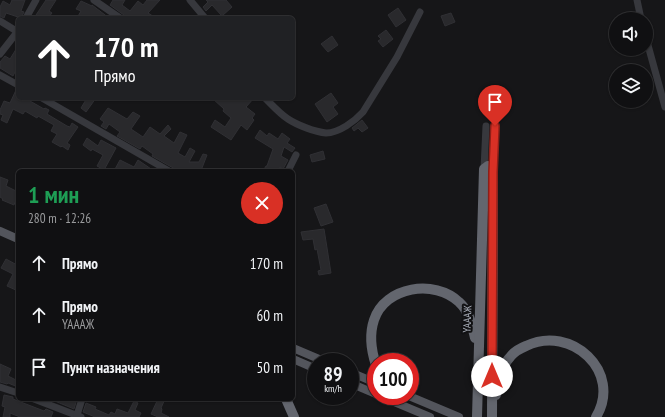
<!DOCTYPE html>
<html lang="ru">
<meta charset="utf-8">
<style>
body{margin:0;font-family:"PT Sans Narrow",sans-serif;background:#19191b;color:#f1f3f6;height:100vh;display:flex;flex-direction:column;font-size:15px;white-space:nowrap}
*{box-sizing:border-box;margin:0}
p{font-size:13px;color:#9c9d9f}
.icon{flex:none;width:22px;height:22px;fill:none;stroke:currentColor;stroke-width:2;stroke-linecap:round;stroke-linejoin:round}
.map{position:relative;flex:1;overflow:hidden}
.side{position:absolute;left:16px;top:169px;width:279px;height:232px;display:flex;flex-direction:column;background:#101012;border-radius:6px;box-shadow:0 1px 3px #0004,0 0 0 1px #303032}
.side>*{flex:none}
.guide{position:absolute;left:16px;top:16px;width:279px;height:84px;border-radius:6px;box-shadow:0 1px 3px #0004,0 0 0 1px #303032;background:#202124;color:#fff;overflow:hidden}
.controls{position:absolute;left:609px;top:12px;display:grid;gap:8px}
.controls a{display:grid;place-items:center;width:44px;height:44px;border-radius:50%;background:#101012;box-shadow:0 1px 3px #0004,0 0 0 1px #303032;font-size:20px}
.speed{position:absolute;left:307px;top:353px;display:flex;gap:8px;font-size:20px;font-weight:700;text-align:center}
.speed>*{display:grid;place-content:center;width:52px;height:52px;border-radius:50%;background:#101012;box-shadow:0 1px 3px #0004,0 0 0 1px #303032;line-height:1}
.speed small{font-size:10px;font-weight:400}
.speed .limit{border:6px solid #d22;background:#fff;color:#111}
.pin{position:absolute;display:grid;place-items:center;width:34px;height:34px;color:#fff;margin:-41px -17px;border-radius:50% 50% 50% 0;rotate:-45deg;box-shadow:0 0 4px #0007}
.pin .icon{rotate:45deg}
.me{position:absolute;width:44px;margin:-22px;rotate:0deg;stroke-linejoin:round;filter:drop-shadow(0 0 3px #0008)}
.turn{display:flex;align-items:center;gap:14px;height:84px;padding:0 12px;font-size:18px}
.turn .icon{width:52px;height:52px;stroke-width:2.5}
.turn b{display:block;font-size:28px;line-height:34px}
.round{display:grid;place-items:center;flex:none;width:42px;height:42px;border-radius:21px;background:#19191b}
.head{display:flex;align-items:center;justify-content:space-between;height:68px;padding:0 12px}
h1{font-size:24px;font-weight:600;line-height:30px;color:#1e9e55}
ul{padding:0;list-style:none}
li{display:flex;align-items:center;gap:12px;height:52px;padding:0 12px}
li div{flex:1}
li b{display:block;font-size:15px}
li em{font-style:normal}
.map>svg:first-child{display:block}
</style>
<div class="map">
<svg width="665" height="417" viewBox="0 0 665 417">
<rect width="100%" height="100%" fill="#161618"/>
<g fill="#29292c" stroke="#303034">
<polygon points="12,0 25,0 21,11 24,12 21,18 6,13 4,18 0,16 0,7 3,1 10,5"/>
<polygon points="46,0 56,0 49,11 52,13 48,18 34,18"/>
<polygon points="113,0 125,0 122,5 130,11 138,1 143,5 147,0 160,0 148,13 156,18 128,18 110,5"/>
<polygon points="206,0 226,0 232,7 222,16 212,5 206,11 203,7 208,2"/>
<polygon points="81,1 92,6 92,5 109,18 77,18 81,11 76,9"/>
<polygon points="398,8 406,20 396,27 388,15"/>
<polygon points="451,13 455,22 445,26 441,16"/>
<polygon points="386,30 393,39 383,47 378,41 381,39 378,36"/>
<polygon points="332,36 338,45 328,52 321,44"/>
<polygon points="18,46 18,66 13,76 0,68 0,62 5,56 10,59"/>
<polygon points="16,90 18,90 18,98 31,98 30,101 44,109 45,108 49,110 47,114 67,126 70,127 72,123 78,127 67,143 70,145 68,150 62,146 61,147 52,142 57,134 51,131 54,125 38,116 37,118 25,111 23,114 13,109 7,123 1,120 3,115 0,114 0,110 4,101 10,103"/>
<polygon points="331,93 338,103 333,107 338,114 327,122 315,104"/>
<polygon points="87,98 96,98 86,112 81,108"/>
<polygon points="212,98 254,98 246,107 255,114 252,118 254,120 247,130 241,125 231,140 211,127 215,120 225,127 231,118 223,111 224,109"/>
<polygon points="108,108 127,119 133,112 140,116 131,129 143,137 150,127 160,134 168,125 171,129 164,136 174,143 180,132 187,135 178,153 185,157 190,148 195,151 189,162 199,162 203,154 207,155 202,168 206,171 174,171 175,169 152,156 153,154 142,146 140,149 117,136 120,132 109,124 106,129 101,126 104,122 100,119"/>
<polygon points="362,120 368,128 362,132 358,128 354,131 352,128"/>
<polygon points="260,130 267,136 269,133 278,139 282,133 290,139 287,143 295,148 292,152 284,147 281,156 288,160 283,169 280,167 278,171 263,171 266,166 267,166 273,149 255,138"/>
<polygon points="87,138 98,146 101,140 116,148 104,170 97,166 103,155 92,149 91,151 83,145"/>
<polygon points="323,151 325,159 312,162 310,155"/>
<polygon points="120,160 134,167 138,160 154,171 114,171"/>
<polygon points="0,177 8,180 6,186 18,192 18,203 15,202 14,205 2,200 3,199 0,197"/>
<polygon points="326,204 333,222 321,226 314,208"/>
<polygon points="324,229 331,273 319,275 318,271 321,270 317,249 315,250 313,239 303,240 301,232"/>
<polygon points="6,259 17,265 18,263 18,291 7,286 13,274 1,268"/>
<polygon points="0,364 11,369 8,376 18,381 18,387 8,383 7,384 0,382"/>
<polygon points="4,395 13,397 13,399 44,411 46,409 53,412 51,417 20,417 10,413 10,417 3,417 5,407 2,406"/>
<polygon points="50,399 77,399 74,409"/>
<polygon points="158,399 165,399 161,408 162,409 161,413 169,417 158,417 151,414"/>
<polygon points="134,401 138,403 135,410 141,413 139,417 95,417 83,412 86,403 96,407 95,409 109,415 111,412 115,414 117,409 128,413"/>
</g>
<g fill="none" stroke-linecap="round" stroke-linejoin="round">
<g stroke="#37383d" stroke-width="7">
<polyline points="94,0 120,18"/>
<polyline points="190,0 205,18"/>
<polyline points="637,0 641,19"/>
<polyline points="26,18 36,0"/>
<polyline points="0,21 18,32"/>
<polyline points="646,38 665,107"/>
<polyline points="0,54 18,31"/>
<polyline points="0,75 18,85"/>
<polyline points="42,98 169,171"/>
<path d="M265 98C272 105 280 114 288 119 297 125 315 132 326 133 339 133 355 121 363 112L397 57 420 12"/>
<polyline points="484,169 486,126"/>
<polyline points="288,171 296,155"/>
<polyline points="493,172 495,126"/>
<polyline points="0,387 18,393"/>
<polyline points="34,399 81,417"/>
<polyline points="77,415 82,399"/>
</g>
<g stroke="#53555c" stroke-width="8">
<polyline points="0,231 18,239"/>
<polyline points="293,348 326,362"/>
<polyline points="293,359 316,369"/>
<polyline points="350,372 376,383"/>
<polyline points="350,383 376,394"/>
<polyline points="380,396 430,417"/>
<polyline points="409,396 459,417"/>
</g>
<g stroke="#63666e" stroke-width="10">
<path d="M376 365C371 350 369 335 374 320 385 286 435 279 459 302 469 311 472 325 475 338"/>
<path d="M496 395C499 382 501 366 511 356 515 351 521 348 526 346 571 324 623 372 596 417"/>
<polyline points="286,399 294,417"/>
<polyline points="477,417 484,169 488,166 491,167 493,172 492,417"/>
</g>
</g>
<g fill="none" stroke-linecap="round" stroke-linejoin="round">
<defs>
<polyline id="route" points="492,376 493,172 495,126"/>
</defs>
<use href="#route" stroke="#8d1f18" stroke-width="10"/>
<use href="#route" stroke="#d93025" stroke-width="7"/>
</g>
<g text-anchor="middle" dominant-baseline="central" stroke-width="4" stroke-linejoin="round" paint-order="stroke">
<g font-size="11" fill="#a8adb8" stroke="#111113">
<text transform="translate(467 319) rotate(-88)">ҮАААЖ</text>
</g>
</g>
</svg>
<div class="controls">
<a><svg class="icon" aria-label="sound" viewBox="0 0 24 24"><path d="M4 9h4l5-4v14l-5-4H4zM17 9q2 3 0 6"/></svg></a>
<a><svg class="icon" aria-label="layers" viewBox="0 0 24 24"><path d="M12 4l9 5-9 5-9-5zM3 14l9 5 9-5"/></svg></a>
</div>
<div class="speed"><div>89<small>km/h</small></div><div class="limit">100</div></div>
<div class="pin" style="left:495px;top:126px;background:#d93025"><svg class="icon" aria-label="arrive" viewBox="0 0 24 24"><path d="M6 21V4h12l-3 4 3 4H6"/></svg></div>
<svg class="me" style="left:492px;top:376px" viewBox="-20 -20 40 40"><circle r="19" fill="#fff"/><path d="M0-13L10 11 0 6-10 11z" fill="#d93025"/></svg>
<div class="guide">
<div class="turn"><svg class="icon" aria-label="ahead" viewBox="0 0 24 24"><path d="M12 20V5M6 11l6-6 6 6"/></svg><div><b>170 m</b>Прямо</div></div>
</div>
<section class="side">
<div class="head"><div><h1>1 мин</h1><p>280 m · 12:26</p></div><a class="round" style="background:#d93025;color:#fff"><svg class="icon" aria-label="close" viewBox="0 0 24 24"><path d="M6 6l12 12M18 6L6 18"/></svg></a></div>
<ul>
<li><svg class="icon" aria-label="ahead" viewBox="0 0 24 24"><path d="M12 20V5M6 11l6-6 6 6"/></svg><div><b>Прямо</b></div><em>170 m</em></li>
<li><svg class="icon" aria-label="ahead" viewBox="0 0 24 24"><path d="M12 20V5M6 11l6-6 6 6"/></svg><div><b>Прямо</b><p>ҮАААЖ</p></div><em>60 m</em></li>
<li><svg class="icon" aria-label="arrive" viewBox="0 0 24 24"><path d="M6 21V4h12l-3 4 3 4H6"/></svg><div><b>Пункт назначения</b></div><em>50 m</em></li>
</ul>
</section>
</div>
